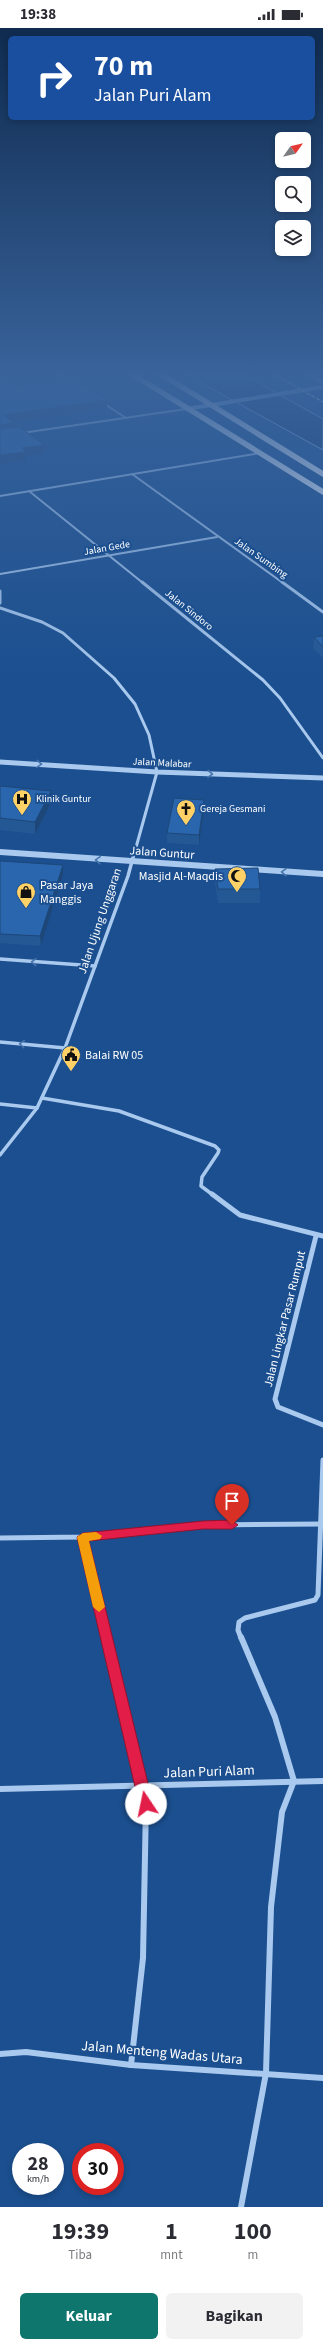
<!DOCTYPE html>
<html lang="id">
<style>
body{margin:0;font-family:"Source Sans 3",sans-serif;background:#f2f2f3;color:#2b2b33;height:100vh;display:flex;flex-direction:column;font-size:15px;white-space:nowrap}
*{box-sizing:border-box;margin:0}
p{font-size:13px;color:#7c7c81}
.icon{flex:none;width:22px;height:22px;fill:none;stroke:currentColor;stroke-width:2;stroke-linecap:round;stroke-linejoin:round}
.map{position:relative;height:2179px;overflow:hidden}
.details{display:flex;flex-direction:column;background:#fff;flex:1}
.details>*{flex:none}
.hud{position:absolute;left:8px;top:8px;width:307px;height:84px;border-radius:6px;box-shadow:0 2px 6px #0003;background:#1a4fa0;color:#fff;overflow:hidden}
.needle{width:26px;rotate:56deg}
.tools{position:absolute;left:275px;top:104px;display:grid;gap:8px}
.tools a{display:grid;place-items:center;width:36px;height:36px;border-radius:6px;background:#fff;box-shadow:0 2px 6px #0003;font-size:20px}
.speed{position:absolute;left:12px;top:2115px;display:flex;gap:8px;font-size:20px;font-weight:700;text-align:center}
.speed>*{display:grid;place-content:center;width:52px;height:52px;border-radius:50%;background:#fff;box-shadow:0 2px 6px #0003;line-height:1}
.speed small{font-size:10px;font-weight:400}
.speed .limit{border:6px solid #d22;background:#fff;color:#111}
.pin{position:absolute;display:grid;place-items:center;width:34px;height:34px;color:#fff;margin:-41px -17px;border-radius:50% 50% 50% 0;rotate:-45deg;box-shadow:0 0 4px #0007}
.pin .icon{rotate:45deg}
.me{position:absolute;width:44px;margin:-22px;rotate:349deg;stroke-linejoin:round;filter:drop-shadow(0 0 3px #0008)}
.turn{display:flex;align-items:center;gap:14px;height:84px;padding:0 20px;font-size:18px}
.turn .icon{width:52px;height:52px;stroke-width:2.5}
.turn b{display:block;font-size:28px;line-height:34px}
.eta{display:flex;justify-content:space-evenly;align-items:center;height:68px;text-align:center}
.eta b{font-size:24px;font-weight:700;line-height:28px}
.action{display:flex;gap:8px;margin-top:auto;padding:8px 20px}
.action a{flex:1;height:46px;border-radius:6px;background:#0f766e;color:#fff;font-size:16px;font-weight:700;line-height:46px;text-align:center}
.action a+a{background:#f2f2f3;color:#2b2b33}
.status{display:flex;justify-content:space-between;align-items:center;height:28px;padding:0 20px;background:#fff;direction:ltr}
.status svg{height:11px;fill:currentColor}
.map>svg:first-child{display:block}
</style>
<div class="status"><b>19:38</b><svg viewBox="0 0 49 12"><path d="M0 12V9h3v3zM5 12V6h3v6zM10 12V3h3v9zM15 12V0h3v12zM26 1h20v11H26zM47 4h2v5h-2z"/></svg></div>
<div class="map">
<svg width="323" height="2179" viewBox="0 0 323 2179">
<rect width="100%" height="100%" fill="#1b4f8f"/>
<polygon fill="#123a6d" stroke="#9cc4f0" points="185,346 242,346 323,391 323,422"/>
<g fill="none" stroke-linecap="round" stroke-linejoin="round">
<g stroke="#a9c9ee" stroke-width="2">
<polyline points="57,346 69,353"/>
<polyline points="103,375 126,390"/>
<polyline points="22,405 186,381"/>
<polyline points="132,446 283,555"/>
<polyline points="29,463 143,555"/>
<polyline points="0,468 260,425"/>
<polyline points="0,546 217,509"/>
</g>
<g stroke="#a9c9ee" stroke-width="3">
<polyline points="142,554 263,652 280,670 323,730"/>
<polyline points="282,554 323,584"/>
<polyline points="0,563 0,575"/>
<polyline points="0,580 42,594 63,605 114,650 135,676 149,707 157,744 135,823"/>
</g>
<g stroke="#a9c9ee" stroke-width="3.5">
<polyline points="0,931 95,938"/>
<polyline points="0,1014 65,1020"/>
<polyline points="42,1070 119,1083 215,1118 219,1122 218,1125 202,1149 201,1158 213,1167"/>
<polyline points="0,1076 37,1080"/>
<polyline points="0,1127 37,1080 65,1020 128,848 135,822"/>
</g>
<g stroke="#a9c9ee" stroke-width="5">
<polyline points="212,1166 240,1187 323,1208"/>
<polyline points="316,1208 275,1371 278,1379 323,1397"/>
<polyline points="83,1509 107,1610"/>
<polyline points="0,1510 83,1509 203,1497 323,1496"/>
<polyline points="241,1610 238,1602 239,1594 245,1590 315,1572 318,1567 323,1432"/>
</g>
<g stroke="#a9c9ee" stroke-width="6">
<polyline points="107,1609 146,1776 143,1930 131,2037"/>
<polyline points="241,1609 275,1689 294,1753 282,1784 271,1879 266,2045 241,2179"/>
<polyline points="0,1761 323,1753"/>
<polyline points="0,2026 26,2024 131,2037 323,2050"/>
</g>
<g stroke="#a9c9ee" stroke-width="4">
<polyline points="308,346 323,354"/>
<polyline points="186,381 323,359"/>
</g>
<polyline stroke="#a9c9ee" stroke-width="5" points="0,734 157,744 323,750"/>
<polyline stroke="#a9c9ee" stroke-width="6" points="0,824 323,846"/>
<g stroke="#f0f6ff" stroke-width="5.5">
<polyline points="132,346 323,464"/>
<polyline points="161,346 323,446"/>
</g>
<polyline stroke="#fff" stroke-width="1.5" stroke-dasharray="4 1.5" stroke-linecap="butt" points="273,346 323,374"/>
</g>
<g fill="#245895">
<polygon points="323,608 323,630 313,620 314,609"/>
<polygon points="0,758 51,763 51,775 35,806 0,802"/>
<polygon points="204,782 199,817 167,815 167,805"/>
<polygon points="0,833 63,837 63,847 41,918 0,915"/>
<polygon points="215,841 260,861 260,875 218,875 215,855"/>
</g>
<g fill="#1d4779">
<polygon points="107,372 107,381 4,395 3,387"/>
<polygon points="14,395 15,403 0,406 0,397"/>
<polygon points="44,417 44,425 26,428 26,432 0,436 0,427 22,420"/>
<polygon points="51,763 51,775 35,806 35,794"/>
<polygon points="204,772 204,782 199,817 199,807"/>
<polygon points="63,837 63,847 41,918 40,908"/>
</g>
<g fill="#2a66ad" stroke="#1d4779">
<polygon points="0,346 2,346 17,358 72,351 107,372 3,387 14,395 0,397"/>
<polygon points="20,399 44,417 22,420 26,424 0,427 0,401"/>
<polygon points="323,608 323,619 314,609"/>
<polygon points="0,758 51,763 35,794 0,790"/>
<polygon points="174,770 204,772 199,807 167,805"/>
<polygon points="0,833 63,837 40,908 0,906"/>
<polygon points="258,840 260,861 218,861 215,841"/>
</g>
<defs><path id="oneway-chevron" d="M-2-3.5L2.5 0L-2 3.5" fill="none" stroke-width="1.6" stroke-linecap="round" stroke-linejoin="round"/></defs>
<g stroke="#4674ac">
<use href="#oneway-chevron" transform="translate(39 736) rotate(4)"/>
<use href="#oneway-chevron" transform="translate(210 746) rotate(2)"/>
<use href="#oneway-chevron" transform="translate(98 832) rotate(-176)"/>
<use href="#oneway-chevron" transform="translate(284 844) rotate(-176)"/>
<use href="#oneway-chevron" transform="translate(34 934) rotate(-176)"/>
<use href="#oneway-chevron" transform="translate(22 1016) rotate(-175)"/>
</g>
<linearGradient id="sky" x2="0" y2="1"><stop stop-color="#0f2b4f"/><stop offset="0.53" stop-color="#39639b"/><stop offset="1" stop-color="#39639b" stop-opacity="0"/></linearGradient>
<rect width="323" height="652" fill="url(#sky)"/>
<polygon fill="#e11d48" stroke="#92132f" points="232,1492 238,1497 232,1501 203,1501 89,1513 153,1776 151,1780 146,1781 141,1780 139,1776 77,1509 83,1505 203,1493"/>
<polygon fill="#f59e0b" points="96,1504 102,1508 100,1511 89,1513 105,1579 99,1584 93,1579 77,1509 83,1505"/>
<defs>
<symbol id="hospital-pin" viewBox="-11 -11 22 30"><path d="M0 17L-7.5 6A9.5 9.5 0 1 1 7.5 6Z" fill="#ffd166" stroke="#1b4f8f"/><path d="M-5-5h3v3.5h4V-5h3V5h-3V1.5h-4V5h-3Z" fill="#111"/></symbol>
<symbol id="church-pin" viewBox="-11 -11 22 30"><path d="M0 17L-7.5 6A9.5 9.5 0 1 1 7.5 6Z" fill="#ffd166" stroke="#1b4f8f"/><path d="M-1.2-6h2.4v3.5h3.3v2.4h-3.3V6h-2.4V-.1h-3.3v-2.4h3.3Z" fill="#111"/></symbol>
<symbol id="mosque-pin" viewBox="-11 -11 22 30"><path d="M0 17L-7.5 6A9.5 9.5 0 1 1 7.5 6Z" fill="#ffd166" stroke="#1b4f8f"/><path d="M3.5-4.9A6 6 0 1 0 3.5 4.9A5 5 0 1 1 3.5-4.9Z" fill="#111"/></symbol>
<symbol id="shop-pin" viewBox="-11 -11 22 30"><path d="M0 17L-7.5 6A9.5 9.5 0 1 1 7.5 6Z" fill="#ffd166" stroke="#1b4f8f"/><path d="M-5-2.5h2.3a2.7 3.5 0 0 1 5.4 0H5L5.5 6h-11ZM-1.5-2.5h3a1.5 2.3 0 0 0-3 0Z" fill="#111"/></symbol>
<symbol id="civic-pin" viewBox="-11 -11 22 30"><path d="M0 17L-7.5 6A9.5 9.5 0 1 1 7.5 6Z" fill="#ffd166" stroke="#1b4f8f"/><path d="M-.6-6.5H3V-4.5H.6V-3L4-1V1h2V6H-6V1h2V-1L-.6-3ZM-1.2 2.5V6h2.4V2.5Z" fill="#111"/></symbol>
</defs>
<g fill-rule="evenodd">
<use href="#hospital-pin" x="11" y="760" width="22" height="30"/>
<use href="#church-pin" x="175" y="770" width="22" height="30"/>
<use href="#mosque-pin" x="226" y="837" width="22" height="30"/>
<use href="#shop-pin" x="15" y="853" width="22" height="30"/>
<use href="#civic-pin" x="60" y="1016" width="22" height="30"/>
</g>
<g text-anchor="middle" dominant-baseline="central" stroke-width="4" stroke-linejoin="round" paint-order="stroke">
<g font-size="10" fill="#fff" stroke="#1b4f8f">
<text transform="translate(107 520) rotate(-10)">Jalan Gede</text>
<text transform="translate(261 530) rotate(35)">Jalan Sumbing</text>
<text transform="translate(189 582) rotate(39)">Jalan Sindoro</text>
<text transform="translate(162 735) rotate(3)">Jalan Malabar</text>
</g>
<g font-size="10" fill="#fff" stroke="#1b4f8f" text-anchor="start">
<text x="36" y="771">Klinik Guntur</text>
<text x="200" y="781">Gereja Gesmani</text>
</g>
<g font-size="12" fill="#fff" stroke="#1b4f8f">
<text transform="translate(162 825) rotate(4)">Jalan Guntur</text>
<text transform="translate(100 893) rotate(-71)">Jalan Ujung Unggaran</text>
<text transform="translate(285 1291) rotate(-76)">Jalan Lingkar Pasar Rumput</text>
</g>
<g font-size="12" fill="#fff" stroke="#1b4f8f" text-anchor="start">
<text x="223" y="848" text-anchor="end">Masjid Al-Maqdis</text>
<text x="40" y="857">Pasar Jaya<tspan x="40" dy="14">Manggis</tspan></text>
<text x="85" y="1027">Balai RW 05</text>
</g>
<g font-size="14" fill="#fff" stroke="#1b4f8f">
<text transform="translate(209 1744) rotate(-2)">Jalan Puri Alam</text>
<text transform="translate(162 2025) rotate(5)">Jalan Menteng Wadas Utara</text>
</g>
</g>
</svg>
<div class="tools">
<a><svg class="needle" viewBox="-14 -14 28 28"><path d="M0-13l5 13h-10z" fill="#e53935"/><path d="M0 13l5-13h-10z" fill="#7c7c81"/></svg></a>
<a><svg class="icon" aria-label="search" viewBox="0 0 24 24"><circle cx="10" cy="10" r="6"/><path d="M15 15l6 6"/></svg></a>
<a><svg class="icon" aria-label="layers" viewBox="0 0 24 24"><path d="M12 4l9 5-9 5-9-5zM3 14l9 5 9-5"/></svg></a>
</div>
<div class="speed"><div>28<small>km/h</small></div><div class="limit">30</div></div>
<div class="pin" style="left:232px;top:1497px;background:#d93025"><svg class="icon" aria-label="arrive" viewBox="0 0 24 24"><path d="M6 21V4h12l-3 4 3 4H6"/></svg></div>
<svg class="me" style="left:146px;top:1776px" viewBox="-20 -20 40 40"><circle r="19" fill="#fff"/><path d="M0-13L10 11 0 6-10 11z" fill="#e11d48"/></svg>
<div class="hud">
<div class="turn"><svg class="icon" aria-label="right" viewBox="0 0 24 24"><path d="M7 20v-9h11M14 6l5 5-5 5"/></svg><div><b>70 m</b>Jalan Puri Alam</div></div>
</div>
</div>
<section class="details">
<div class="eta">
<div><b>19:39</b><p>Tiba</p></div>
<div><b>1</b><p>mnt</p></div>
<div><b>100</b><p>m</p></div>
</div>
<div class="action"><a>Keluar</a><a>Bagikan</a></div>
</section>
